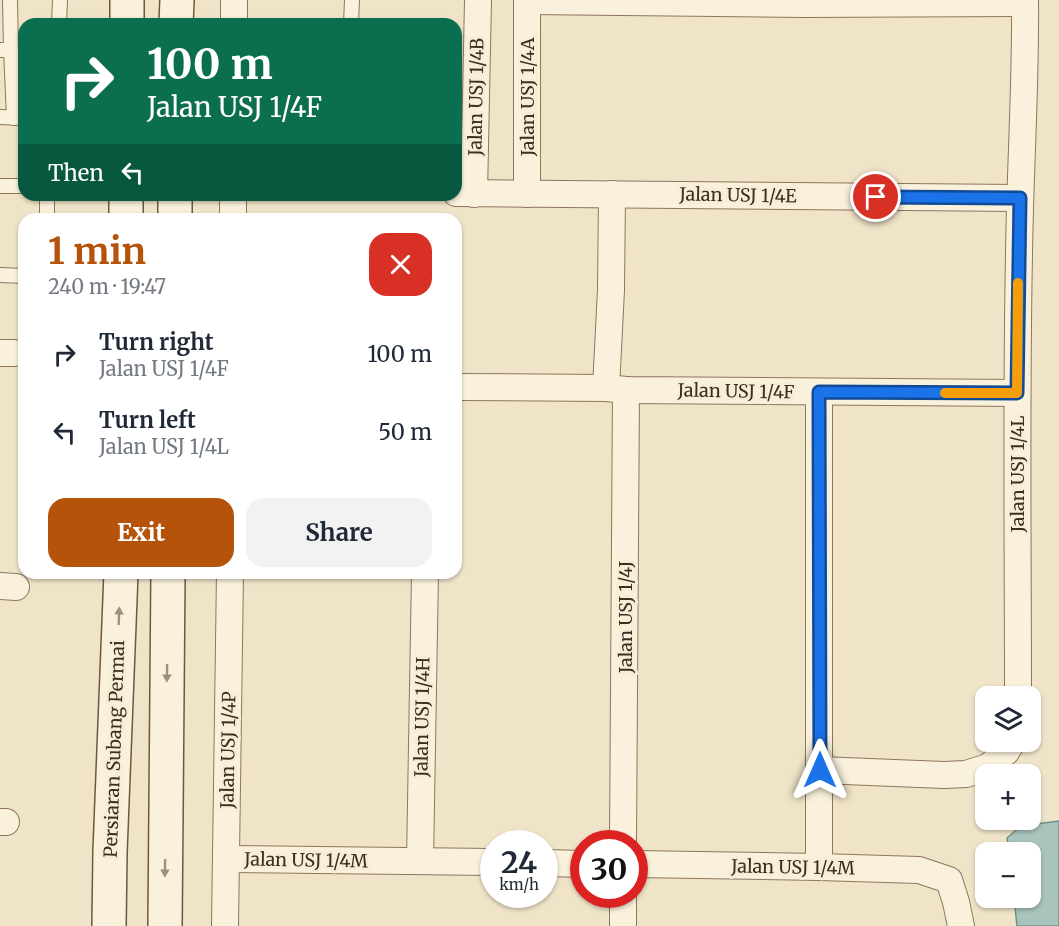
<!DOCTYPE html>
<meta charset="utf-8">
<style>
body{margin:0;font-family:Merriweather,serif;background:#f2f2f3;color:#1f2937;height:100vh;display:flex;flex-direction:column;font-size:22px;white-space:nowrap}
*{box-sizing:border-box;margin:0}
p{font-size:20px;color:#747a83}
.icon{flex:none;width:33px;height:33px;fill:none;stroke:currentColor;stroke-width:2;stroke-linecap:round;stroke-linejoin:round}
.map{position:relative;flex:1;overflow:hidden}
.panel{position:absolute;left:18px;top:213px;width:444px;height:366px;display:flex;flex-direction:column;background:#fff;border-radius:18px;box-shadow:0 2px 4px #0004}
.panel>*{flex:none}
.hud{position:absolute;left:18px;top:18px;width:444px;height:183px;border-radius:18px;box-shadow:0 2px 4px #0004;background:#0b6e4f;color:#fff;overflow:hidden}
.controls{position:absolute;left:975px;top:686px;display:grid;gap:12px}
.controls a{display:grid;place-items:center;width:66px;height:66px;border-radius:12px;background:#fff;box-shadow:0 2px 4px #0004;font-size:30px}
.speed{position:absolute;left:480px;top:830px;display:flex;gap:12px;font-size:30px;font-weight:700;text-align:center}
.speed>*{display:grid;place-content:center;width:78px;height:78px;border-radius:50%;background:#fff;box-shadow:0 2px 4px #0004;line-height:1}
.speed small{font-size:15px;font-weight:400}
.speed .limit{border:9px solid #d22;background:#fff;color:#111}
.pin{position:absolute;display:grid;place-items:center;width:51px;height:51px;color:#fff;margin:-26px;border:3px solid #fff;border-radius:50%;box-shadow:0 2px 6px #0007}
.me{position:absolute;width:66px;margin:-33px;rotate:0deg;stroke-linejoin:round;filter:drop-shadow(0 0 4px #0008)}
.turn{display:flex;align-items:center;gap:21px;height:126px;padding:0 30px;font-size:27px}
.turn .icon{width:78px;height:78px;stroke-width:2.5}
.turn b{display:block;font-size:42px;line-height:51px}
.then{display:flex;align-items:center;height:57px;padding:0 30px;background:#0003;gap:12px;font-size:22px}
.round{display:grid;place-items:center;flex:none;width:63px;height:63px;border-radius:18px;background:#f2f2f3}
.head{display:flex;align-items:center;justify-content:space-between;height:102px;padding:0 30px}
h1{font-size:36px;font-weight:700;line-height:45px;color:#b45309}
.button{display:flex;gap:12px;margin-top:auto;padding:12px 30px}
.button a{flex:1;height:69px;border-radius:18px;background:#b45309;color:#fff;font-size:24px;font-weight:700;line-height:69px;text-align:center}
.button a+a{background:#f2f2f3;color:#1f2937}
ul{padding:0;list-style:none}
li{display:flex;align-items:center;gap:18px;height:78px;padding:0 30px}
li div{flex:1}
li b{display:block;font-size:22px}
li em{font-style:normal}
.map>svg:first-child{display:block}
</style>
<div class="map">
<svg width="1059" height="926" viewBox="0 0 1059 926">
<rect width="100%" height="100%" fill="#f0e4c8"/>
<polygon fill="#a9c4bc" stroke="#6f938a" stroke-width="1.5" points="1059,821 1059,926 1017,926 1014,897 1030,897 1030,852 1009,852 1007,838 1021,826"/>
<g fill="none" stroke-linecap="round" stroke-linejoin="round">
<defs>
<g id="lane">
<polyline points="10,0 11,50"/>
<polyline points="59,24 60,0"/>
<polyline points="351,24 352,0"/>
<polyline points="0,50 11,50 14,118"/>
<polyline points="0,117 24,118"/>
<polyline points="0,186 24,186"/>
<polyline points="45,195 47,199 47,219"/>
<polyline points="0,275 24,276"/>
</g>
<g id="street">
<polyline points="527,1 802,4 1025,3"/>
<polyline points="234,24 234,0"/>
<polyline points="456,193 1020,198"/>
<polyline points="474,194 478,0"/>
<polyline points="527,194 527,0"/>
<polyline points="233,195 233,219"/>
<polyline points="0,353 14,353"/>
<polyline points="456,387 606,388 626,390 1017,393"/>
<polyline points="606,388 611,290 612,194"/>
<polyline points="819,392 819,867"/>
<polyline points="0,586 16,587"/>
<path d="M1018 696C1018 549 1016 402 1019 255 1020 170 1026 85 1025 0"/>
<polyline points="820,770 944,775 966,774 988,767 1006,752 1013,741"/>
<polyline points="0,822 6,822"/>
<polyline points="623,843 626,390"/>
<polyline points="227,859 494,862"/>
<polyline points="420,861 425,573"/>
<polyline points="544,863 584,864"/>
<polyline points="634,864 819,867 919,870 949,880 956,902 961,926"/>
<polyline points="225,926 230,573"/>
<polyline points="623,926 623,894"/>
</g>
<g id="secondary">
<polyline points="127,24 127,0"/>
<polyline points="176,24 177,0"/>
<polyline points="126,219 126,195"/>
<polyline points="175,219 175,195"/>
<polyline points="109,926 110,852 121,573"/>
<polyline points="165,926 168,573"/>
</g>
</defs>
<use href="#lane" stroke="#8d765c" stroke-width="16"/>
<use href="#street" stroke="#8d765c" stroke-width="28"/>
<use href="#secondary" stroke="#6f573f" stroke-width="36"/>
<use href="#lane" stroke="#faf1dc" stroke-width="14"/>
<use href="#street" stroke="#faf1dc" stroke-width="26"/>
<use href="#secondary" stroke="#faf1dc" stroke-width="33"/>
</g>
<defs><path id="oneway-solid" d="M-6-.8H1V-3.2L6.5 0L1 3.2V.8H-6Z" transform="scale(1.5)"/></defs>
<g fill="#9c907e">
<use href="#oneway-solid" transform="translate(119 616) rotate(-88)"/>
<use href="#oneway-solid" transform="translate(167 673) rotate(91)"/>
<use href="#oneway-solid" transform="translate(165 868) rotate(91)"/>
</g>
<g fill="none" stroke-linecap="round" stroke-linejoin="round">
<defs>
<polyline id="route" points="820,770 819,392 1017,393 1020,198 876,197"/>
</defs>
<use href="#route" stroke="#114b97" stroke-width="15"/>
<use href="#route" stroke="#1a73e8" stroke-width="10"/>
<polyline stroke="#f59e0b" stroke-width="10" points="945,393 1017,393 1018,283"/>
</g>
<g text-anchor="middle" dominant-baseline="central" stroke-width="6" stroke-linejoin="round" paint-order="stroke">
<g font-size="18" fill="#3d2e20" stroke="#f7eed8">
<text transform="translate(476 97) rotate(-89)">Jalan USJ 1/4B</text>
<text transform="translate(527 97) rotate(-90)">Jalan USJ 1/4A</text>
<text transform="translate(738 195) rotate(1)">Jalan USJ 1/4E</text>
<text transform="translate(736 391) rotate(1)">Jalan USJ 1/4F</text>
<text transform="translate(1017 474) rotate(-90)">Jalan USJ 1/4L</text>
<text transform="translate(625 617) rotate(-90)">Jalan USJ 1/4J</text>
<text transform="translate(422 717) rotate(-89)">Jalan USJ 1/4H</text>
<text transform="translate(114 749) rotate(-88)">Persiaran Subang Permai</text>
<text transform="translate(228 750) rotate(-89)">Jalan USJ 1/4P</text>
<text transform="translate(306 860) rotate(1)">Jalan USJ 1/4M</text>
<text transform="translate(793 867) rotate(1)">Jalan USJ 1/4M</text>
</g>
</g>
</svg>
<div class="controls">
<a><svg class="icon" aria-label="layers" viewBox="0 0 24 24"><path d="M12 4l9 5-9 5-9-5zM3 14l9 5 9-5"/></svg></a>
<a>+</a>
<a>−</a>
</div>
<div class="speed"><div>24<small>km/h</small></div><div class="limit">30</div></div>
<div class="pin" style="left:876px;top:197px;background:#d93025"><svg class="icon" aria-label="arrive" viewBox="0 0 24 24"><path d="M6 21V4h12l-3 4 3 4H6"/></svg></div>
<svg class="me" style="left:820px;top:770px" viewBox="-20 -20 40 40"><path d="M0-17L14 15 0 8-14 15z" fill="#1a73e8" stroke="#fff" stroke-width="4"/></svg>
<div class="hud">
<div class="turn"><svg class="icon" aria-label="right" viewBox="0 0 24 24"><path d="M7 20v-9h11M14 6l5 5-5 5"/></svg><div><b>100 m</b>Jalan USJ 1/4F</div></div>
<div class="then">Then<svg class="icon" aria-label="left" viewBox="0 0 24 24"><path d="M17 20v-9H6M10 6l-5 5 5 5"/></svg></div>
</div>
<section class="panel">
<div class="head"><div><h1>1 min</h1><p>240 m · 19:47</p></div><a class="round" style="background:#d93025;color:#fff"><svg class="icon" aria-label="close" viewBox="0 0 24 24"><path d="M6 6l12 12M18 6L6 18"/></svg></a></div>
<ul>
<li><svg class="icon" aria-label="right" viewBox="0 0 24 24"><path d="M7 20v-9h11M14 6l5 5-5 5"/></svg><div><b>Turn right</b><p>Jalan USJ 1/4F</p></div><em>100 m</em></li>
<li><svg class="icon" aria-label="left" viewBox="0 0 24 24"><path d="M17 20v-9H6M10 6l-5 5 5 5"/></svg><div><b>Turn left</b><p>Jalan USJ 1/4L</p></div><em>50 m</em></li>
</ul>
<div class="button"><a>Exit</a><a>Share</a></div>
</section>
</div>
